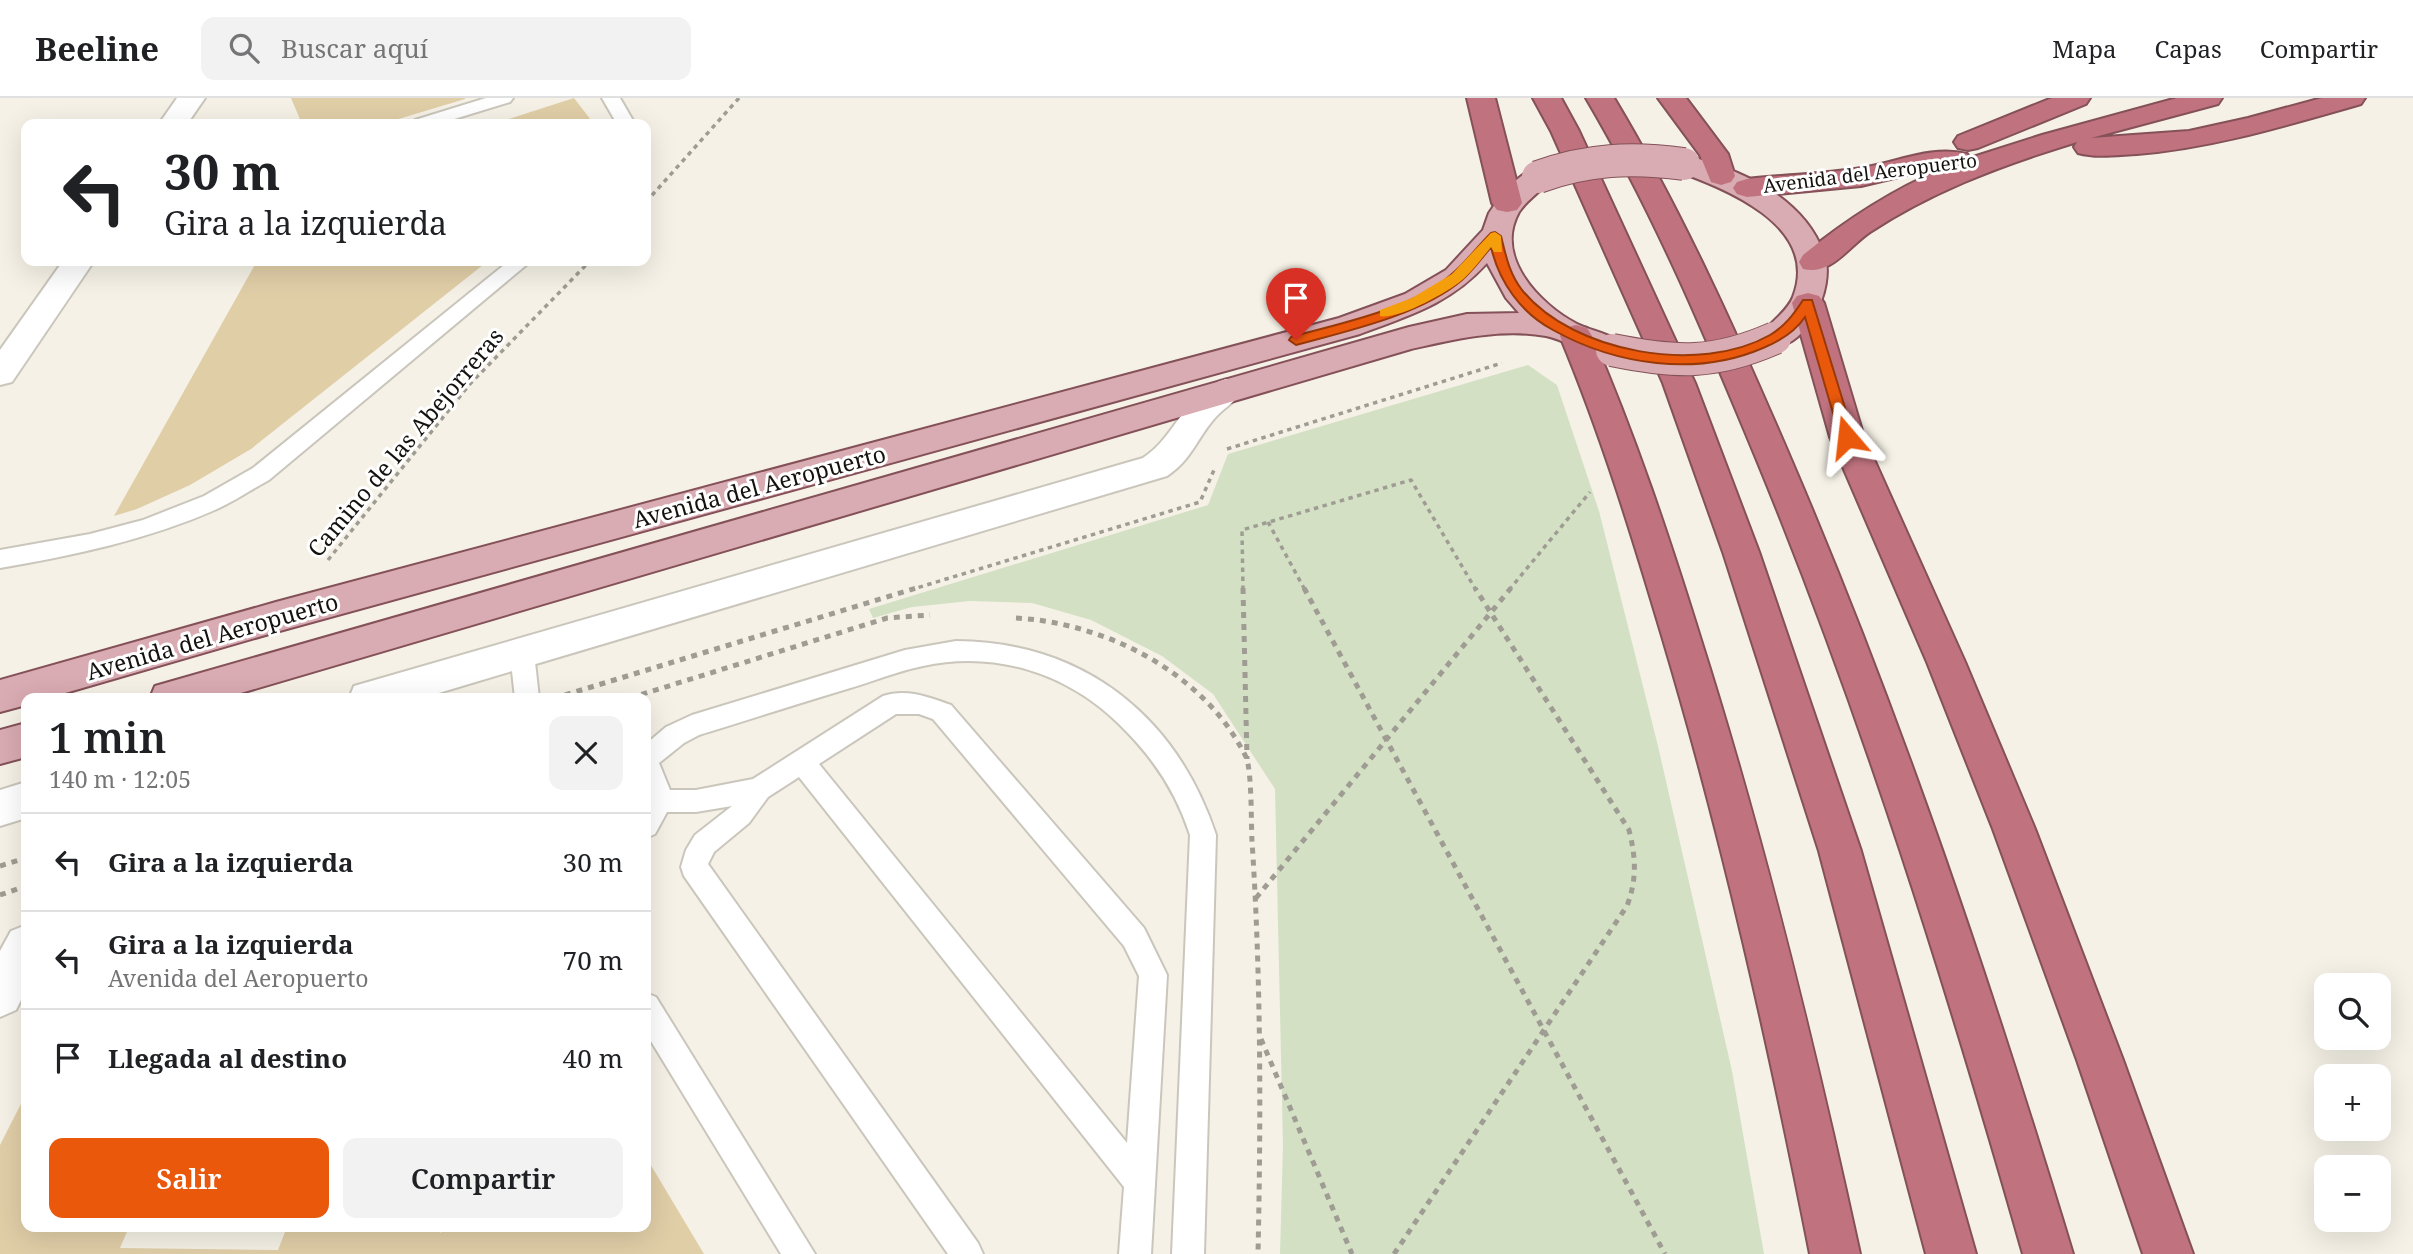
<!DOCTYPE html>
<html lang="es">
<meta charset="utf-8">
<style>
body{margin:0;font-family:"Noto Serif",serif;background:#f2f2f2;color:#202124;height:100vh;display:flex;flex-direction:column;font-size:26px;white-space:nowrap}
*{box-sizing:border-box;margin:0}
p{font-size:23px;color:#757577}
.icon{flex:none;width:38px;height:38px;fill:none;stroke:currentColor;stroke-width:2;stroke-linecap:round;stroke-linejoin:round}
.map{position:relative;flex:1;overflow:hidden}
.drawer{position:absolute;left:21px;top:595px;width:630px;height:539px;display:flex;flex-direction:column;background:#fff;border-radius:14px;box-shadow:0 7px 28px #0002}
.drawer>*{flex:none}
.banner{position:absolute;left:21px;top:21px;width:630px;height:147px;border-radius:14px;box-shadow:0 7px 28px #0002;background:#fff;color:#202124;overflow:hidden}
.controls{position:absolute;left:2314px;top:875px;display:grid;gap:14px}
.controls a{display:grid;place-items:center;width:77px;height:77px;border-radius:14px;background:#fff;box-shadow:0 7px 28px #0002;font-size:35px}
.pin{position:absolute;display:grid;place-items:center;width:60px;height:60px;color:#fff;margin:-72px -30px;border-radius:50% 50% 50% 0;rotate:-45deg;box-shadow:0 0 7px #0007}
.pin .icon{rotate:45deg}
.me{position:absolute;width:77px;margin:-38px;rotate:343deg;stroke-linejoin:round;filter:drop-shadow(0 0 5px #0008)}
.turn{display:flex;align-items:center;gap:24px;height:147px;padding:0 28px;font-size:32px}
.turn .icon{width:91px;height:91px;stroke-width:2.5}
.turn b{display:block;font-size:49px;line-height:60px}
.round{display:grid;place-items:center;flex:none;width:74px;height:74px;border-radius:14px;background:#f2f2f2}
.headline{display:flex;align-items:center;justify-content:space-between;height:119px;padding:0 28px}
h1{font-size:42px;font-weight:600;line-height:52px}
.cta{display:flex;gap:14px;margin-top:auto;padding:14px 28px}
.cta a{flex:1;height:80px;border-radius:14px;background:#ea580c;color:#fff;font-size:28px;font-weight:600;line-height:80px;text-align:center}
.cta a+a{background:#f2f2f2;color:#202124}
ul{padding:0;list-style:none}
li{display:flex;align-items:center;gap:21px;height:98px;padding:0 28px;border-top:2px solid #e0e0e0}
li div{flex:1}
li b{display:block;font-size:26px}
li em{font-style:normal}
header{display:flex;align-items:center;gap:42px;box-sizing:border-box;height:98px;padding:0 35px;background:#fff;border-bottom:2px solid #e0e0e0}
header strong{font-size:33px}
nav{display:flex;gap:38px;margin-inline-start:auto;font-size:24px}
.search{width:490px;height:63px;background:#f2f2f2;display:flex;align-items:center;gap:18px;box-sizing:border-box;padding:0 24px;border-radius:14px;color:#757577;font-size:26px}
.map>svg:first-child{display:block}
</style>
<header>
<strong>Beeline</strong>
<div class="search"><svg class="icon" aria-label="search" viewBox="0 0 24 24"><circle cx="10" cy="10" r="6"/><path d="M15 15l6 6"/></svg>Buscar aquí</div>
<nav><a>Mapa</a><a>Capas</a><a>Compartir</a></nav>
</header>
<div class="map">
<svg width="2413" height="1156" viewBox="0 0 2413 1156">
<rect width="100%" height="100%" fill="#f5f1e6"/>
<polygon fill="#d3e0c4" points="1528,267 1557,287 1599,413 1658,648 1732,973 1764,1156 1280,1156 1283,1048 1275,691 1213,596 1162,558 1091,522 1032,505 970,503 912,509 873,520 869,511 1208,407 1228,356"/>
<g fill="#e0cea7">
<polygon points="291,0 465,0 465,1 382,26 302,26"/>
<polygon points="574,0 594,26 493,26"/>
<polygon points="257,163 488,163 251,351 190,387 137,411 114,418"/>
<polygon points="26,996 26,1129 129,1129 120,1150 278,1152 287,1129 442,1129 440,1135 451,1129 646,1129 646,1059 704,1156 0,1156 0,1047"/>
</g>
<g fill="none" stroke-linecap="round" stroke-linejoin="round">
<defs>
<g id="lane">
<polygon points="486,0 513,0 510,4 438,26 412,26 415,22"/>
<polygon points="602,0 620,0 635,26 617,26"/>
<path d="M509 163H531L269 382C252 391 235 403 217 411 147 442 75 457 0 470V452L90 436 143 422 204 398 253 370Z"/>
<path d="M956 543C1083 544 1176 617 1216 737L1204 1156H1172L1190 737C1176 693 1152 658 1119 626 1067 575 995 552 923 568 897 573 872 584 847 591 797 606 748 622 699 637L684 645 659 665 670 692H696L753 681 883 598C906 590 929 599 951 607L1144 830 1167 877 1151 1156H1119L1124 1089 799 679 768 699 749 725 714 754 708 766 978 1145 983 1156H948L684 778 681 769 686 752 695 737 732 708 696 714H667L655 736 646 740V646L666 629 692 617 905 552ZM896 616H919L933 621 1124 848 1139 878 1127 1045 819 666Z"/>
<polygon points="522,545 531,548 534,555 539,600 515,600 510,555 513,548"/>
<polygon points="646,895 656,899 815,1156 781,1156 646,935"/>
</g>
<g id="street">
<path d="M1226 281 1238 285 1242 293C1235 305 1223 310 1214 321 1196 342 1192 361 1167 378L422 600H349L354 588 368 584 1143 360C1177 338 1185 293 1226 281Z"/>
<polygon points="26,684 26,720 0,728 0,692"/>
<polygon points="26,827 26,892 16,912 0,919 0,853 11,833"/>
</g>
<g id="secondary">
<polygon points="177,0 205,0 187,26 159,26"/>
<polygon points="63,163 94,163 12,284 0,287 0,252"/>
</g>
<g id="primary">
<path d="M1684 57C1739 71 1803 98 1824 156 1837 189 1804 259 1764 248L1759 240C1768 225 1786 216 1793 199 1821 127 1724 90 1674 72L1670 66 1674 60Z"/>
<path d="M1538 70 1548 73 1552 79C1543 93 1528 100 1519 114 1494 159 1539 206 1577 226 1593 234 1619 237 1628 252L1623 260C1595 268 1573 243 1546 238 1501 230 1455 241 1411 251L224 600H150L155 588 169 584 1409 229 1467 216 1519 215 1506 200 1487 165C1450 206 1410 217 1360 236L276 534 48 600H26V607L0 614V582L276 504 1339 220 1405 196 1446 172 1483 132 1489 115 1506 90 1528 73Z"/>
<polygon points="26,625 26,659 0,666 0,632"/>
</g>
<g id="highway">
<polygon points="1467,0 1495,0 1522,105 1517,112 1507,114 1497,112 1492,105"/>
<polygon points="1533,0 1561,0 1579,33 1695,285 1759,454 1861,753 1976,1156 1926,1156 1819,753 1723,454 1663,285 1551,33"/>
<path d="M1586 0H1614C1683 115 1737 236 1790 359 1902 619 1991 886 2073 1156H2023C1946 886 1863 619 1756 360 1705 237 1654 115 1586 0Z"/>
<polygon points="1658,0 1686,0 1728,56 1735,78 1731,84 1721,87 1711,84 1700,57"/>
<polygon points="2052,0 2090,0 2086,6 1978,50 1968,52 1958,50 1954,44 1958,38"/>
<path d="M2177 0H2222L2218 6 2091 40 2189 33 2248 20 2322 0H2365L2361 6C2287 27 2213 50 2137 56 2117 57 2097 60 2078 55L2074 49 2077 44 2061 49C1994 70 1930 95 1870 134 1849 148 1831 178 1803 171L1799 164 1803 157C1846 122 1890 93 1942 71L1928 72 1861 88 1747 99 1737 96 1733 90 1737 84 1747 81C1785 77 1823 76 1861 70 1896 65 1931 47 1967 56L1970 60 2042 37Z"/>
<polygon points="1808,195 1819,198 1824,205 1864,339 1965,564 2035,731 2123,962 2193,1156 2143,1156 2077,962 1993,731 1927,564 1830,339 1792,205 1797,198"/>
<path d="M1576 227 1587 230 1592 238C1635 337 1669 439 1701 542 1765 744 1815 949 1860 1156H1810C1769 948 1723 742 1662 538 1632 437 1601 336 1560 238L1565 230Z"/>
</g>
</defs>
<use href="#lane" stroke="#cac6bc" stroke-width="4"/>
<use href="#street" stroke="#cac6bc" stroke-width="4"/>
<use href="#secondary" stroke="#cac6bc" stroke-width="4"/>
<use href="#primary" stroke="#845158" stroke-width="4"/>
<use href="#highway" stroke="#845158" stroke-width="4"/>
<g stroke="#9f9c94" stroke-width="3.5" stroke-dasharray="4.5 4.5" stroke-linecap="butt">
<polyline points="646,104 739,0"/>
<polyline points="1227,351 1502,265"/>
<polyline points="1268,424 1305,492"/>
<polyline points="328,462 469,287 590,163"/>
<polyline points="910,492 1200,404 1214,372"/>
<polyline points="1243,492 1242,432 1411,382 1476,492"/>
<polyline points="1509,492 1590,394"/>
</g>
<g stroke="#9f9c94" stroke-width="5" stroke-dasharray="6 6" stroke-linecap="butt">
<polyline points="1243,490 1247,661"/>
<polyline points="1304,490 1665,1156"/>
<path d="M1016 520C1106 525 1205 575 1246 659 1252 673 1251 725 1252 743 1261 880 1261 1018 1258 1156"/>
<polyline points="565,597 916,490"/>
<polyline points="630,600 887,520 930,517"/>
<polyline points="0,768 26,760"/>
<polyline points="0,797 26,788"/>
<polyline points="1256,800 1511,490"/>
<polyline points="1261,941 1352,1156"/>
<path d="M1394 1156 1627 808C1637 781 1636 760 1629 732L1475 490"/>
</g>
<use href="#lane" fill="#fff" fill-rule="evenodd"/>
<use href="#street" fill="#fff" fill-rule="evenodd"/>
<use href="#secondary" fill="#fff" fill-rule="evenodd"/>
<use href="#primary" fill="#d9abb2" fill-rule="evenodd"/>
<use href="#highway" fill="#c0737f" fill-rule="evenodd"/>
<defs>
<g id="primary-bridge">
<path d="M1538 79C1587 61 1632 59 1684 66"/>
<path d="M1612 252C1676 265 1714 267 1775 240"/>
</g>
</defs>
<use href="#primary-bridge" stroke="#845158" stroke-width="34" stroke-linecap="butt"/>
<use href="#primary-bridge" stroke="#d9abb2" stroke-width="32"/>
</g>
<path fill="#ea580c" stroke="#983908" stroke-width="2" d="M1495 134 1501 138C1506 158 1509 175 1522 192 1573 255 1700 277 1770 237 1785 228 1794 216 1803 202H1812L1854 339 1852 342H1842L1840 339 1805 219C1795 234 1780 243 1763 250 1696 279 1616 267 1553 232 1521 215 1499 184 1491 149 1482 160 1473 172 1462 182 1421 217 1347 233 1296 247L1289 242 1291 239C1341 225 1414 211 1453 175 1467 163 1478 148 1491 135Z"/>
<path fill="#f59e0b" d="M1495 134 1501 138 1502 154H1494L1491 149C1482 160 1472 174 1461 183 1446 195 1398 222 1380 218V212L1412 200 1452 176 1491 135Z"/>
<g text-anchor="middle" dominant-baseline="central" stroke-width="6" stroke-linejoin="round" paint-order="stroke">
<g font-size="19" fill="#14120f" stroke="#fff">
<text transform="translate(1870 75) rotate(-7)">Avenida del Aeropuerto</text>
</g>
<g font-size="23" fill="#14120f" stroke="#fff">
<text transform="translate(405 344) rotate(-50)">Camino de las Abejorreras</text>
<text transform="translate(759 388) rotate(-15)">Avenida del Aeropuerto</text>
<text transform="translate(212 538) rotate(-16)">Avenida del Aeropuerto</text>
</g>
</g>
</svg>
<div class="controls">
<a><svg class="icon" aria-label="search" viewBox="0 0 24 24"><circle cx="10" cy="10" r="6"/><path d="M15 15l6 6"/></svg></a>
<a>+</a>
<a>−</a>
</div>
<div class="pin" style="left:1296px;top:242px;background:#d93025"><svg class="icon" aria-label="arrive" viewBox="0 0 24 24"><path d="M6 21V4h12l-3 4 3 4H6"/></svg></div>
<svg class="me" style="left:1847px;top:339px" viewBox="-20 -20 40 40"><path d="M0-17L14 15 0 8-14 15z" fill="#ea580c" stroke="#fff" stroke-width="4"/></svg>
<div class="banner">
<div class="turn"><svg class="icon" aria-label="left" viewBox="0 0 24 24"><path d="M17 20v-9H6M10 6l-5 5 5 5"/></svg><div><b>30 m</b>Gira a la izquierda</div></div>
</div>
<section class="drawer">
<div class="headline"><div><h1>1 min</h1><p>140 m · 12:05</p></div><a class="round"><svg class="icon" aria-label="close" viewBox="0 0 24 24"><path d="M6 6l12 12M18 6L6 18"/></svg></a></div>
<ul>
<li><svg class="icon" aria-label="left" viewBox="0 0 24 24"><path d="M17 20v-9H6M10 6l-5 5 5 5"/></svg><div><b>Gira a la izquierda</b></div><em>30 m</em></li>
<li><svg class="icon" aria-label="left" viewBox="0 0 24 24"><path d="M17 20v-9H6M10 6l-5 5 5 5"/></svg><div><b>Gira a la izquierda</b><p>Avenida del Aeropuerto</p></div><em>70 m</em></li>
<li><svg class="icon" aria-label="arrive" viewBox="0 0 24 24"><path d="M6 21V4h12l-3 4 3 4H6"/></svg><div><b>Llegada al destino</b></div><em>40 m</em></li>
</ul>
<div class="cta"><a>Salir</a><a>Compartir</a></div>
</section>
</div>
